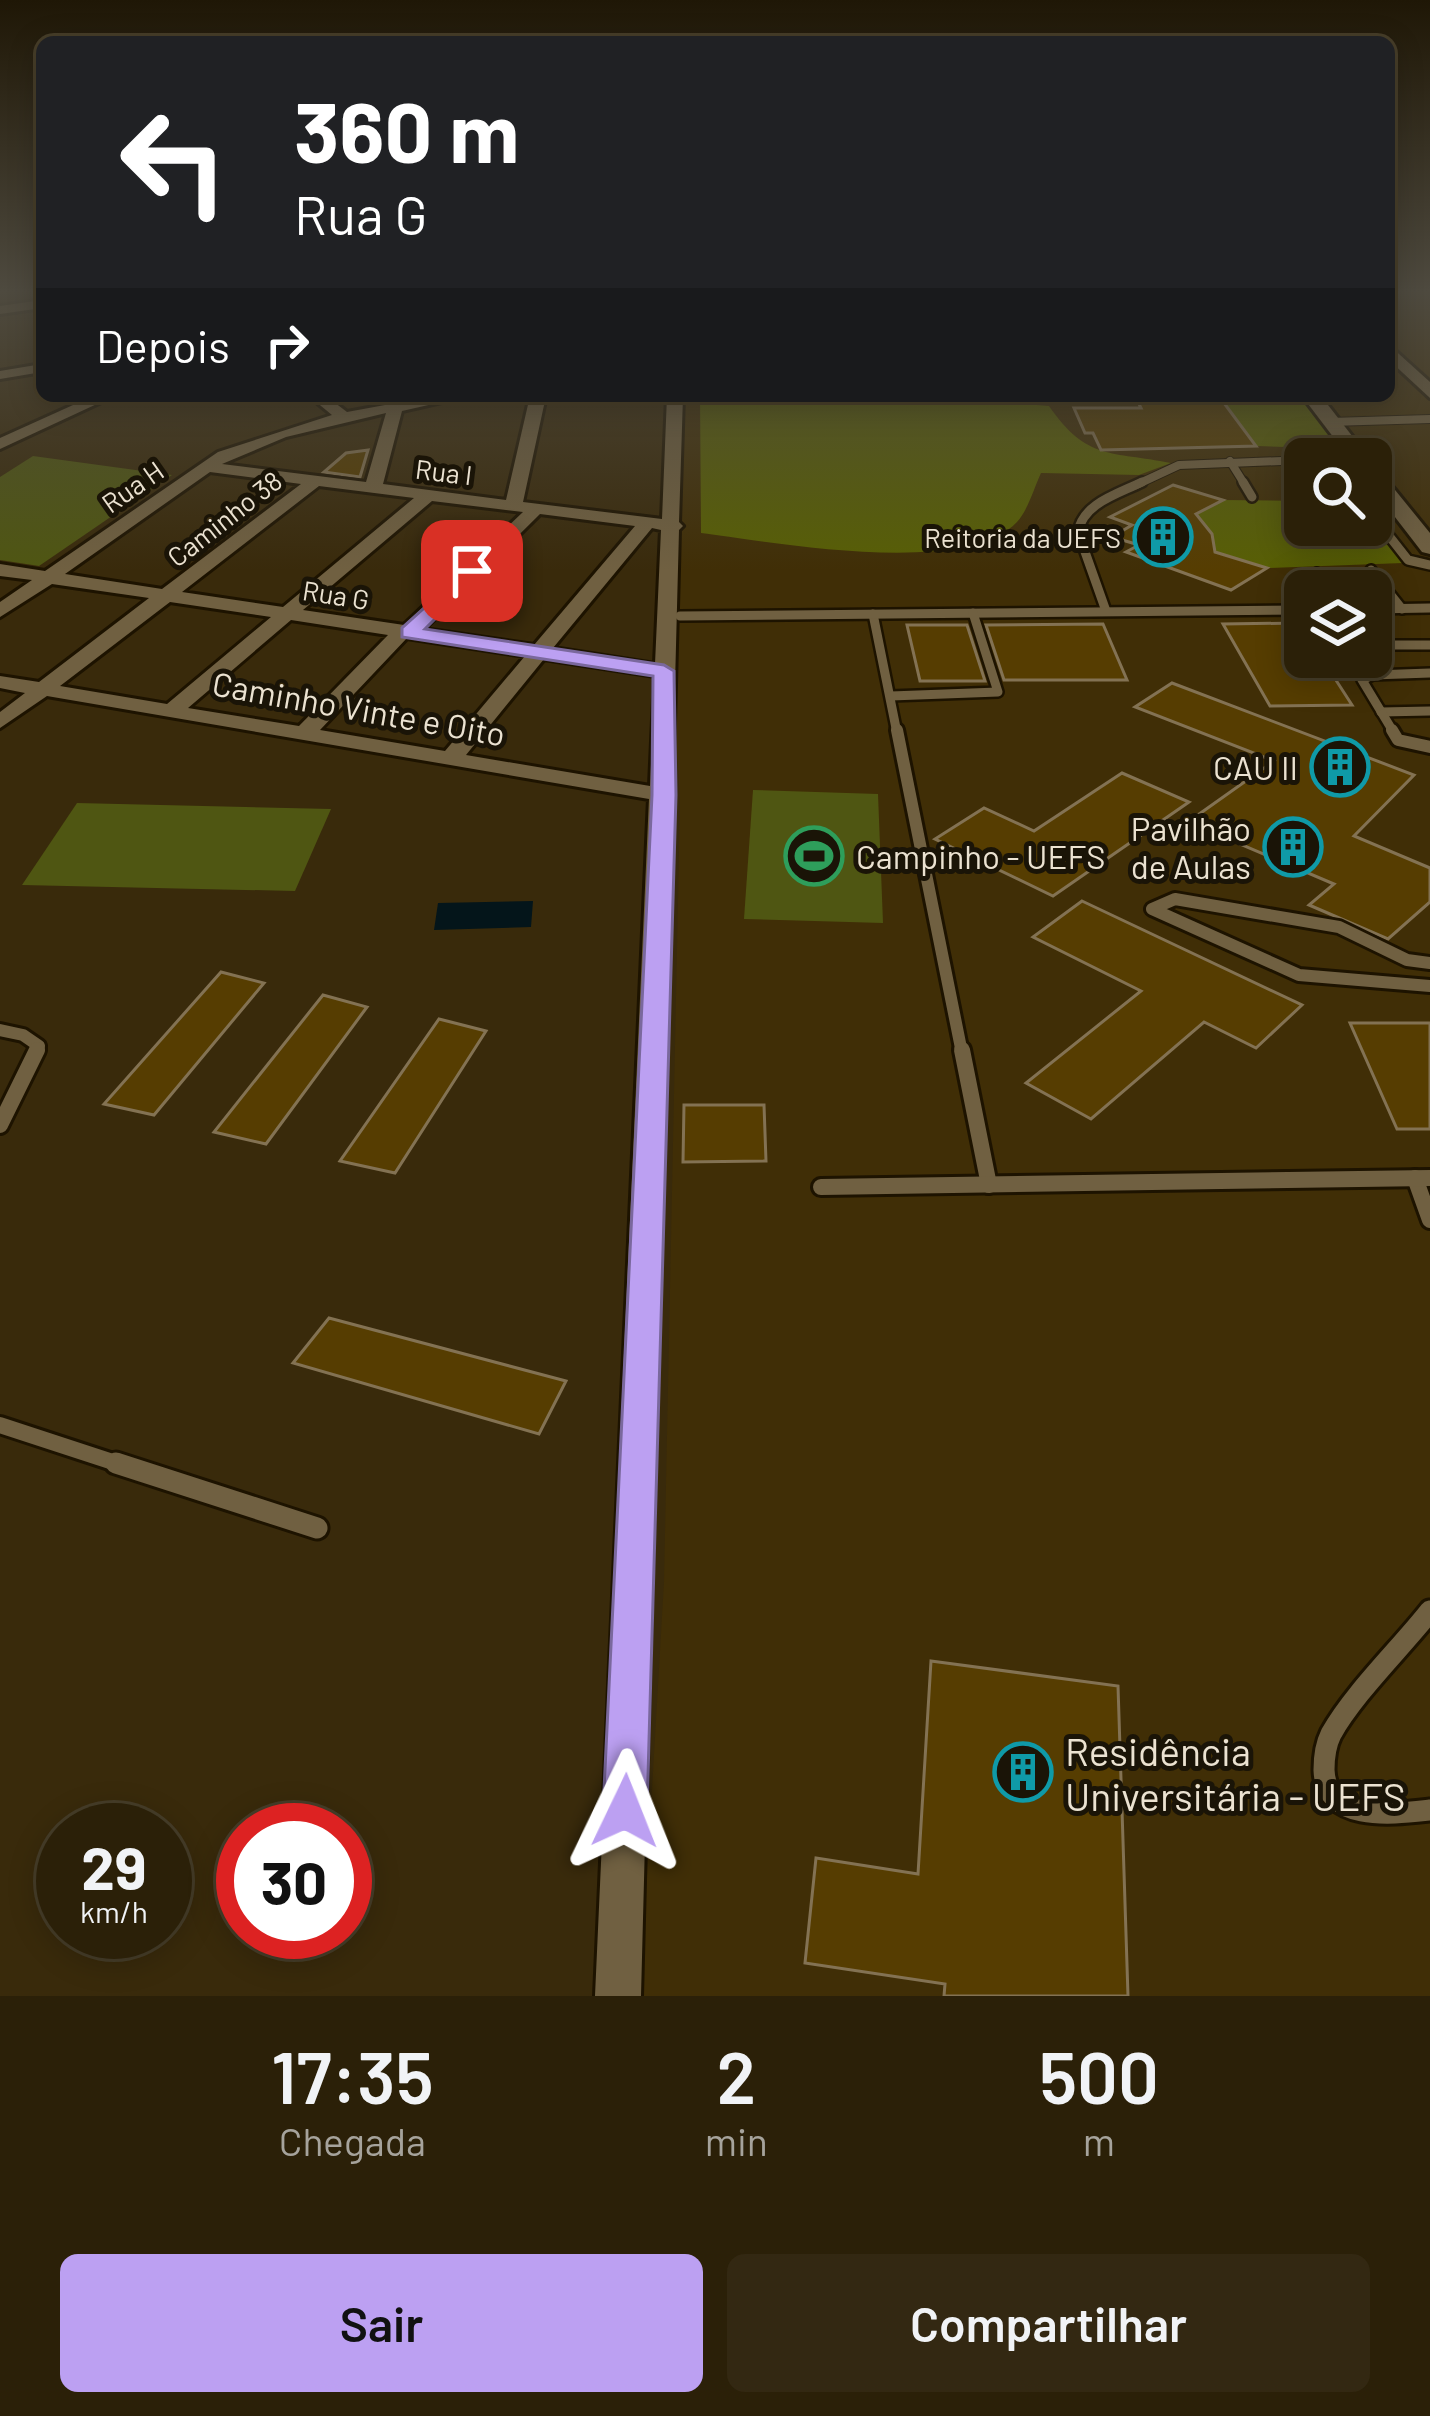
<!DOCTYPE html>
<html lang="pt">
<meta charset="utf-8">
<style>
body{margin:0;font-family:Barlow,sans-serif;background:#332812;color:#f1f3f6;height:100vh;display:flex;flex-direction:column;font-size:45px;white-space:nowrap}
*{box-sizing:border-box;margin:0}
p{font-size:39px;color:#a6a39c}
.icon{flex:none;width:66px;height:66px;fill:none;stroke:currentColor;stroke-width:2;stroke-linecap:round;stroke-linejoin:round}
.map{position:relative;height:1996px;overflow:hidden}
.drawer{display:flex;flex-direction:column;background:#2b2008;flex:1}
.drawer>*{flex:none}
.guide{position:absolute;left:36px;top:36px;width:1359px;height:366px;border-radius:18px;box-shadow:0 6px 30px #0003,0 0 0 3px #473e29;background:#202124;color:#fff;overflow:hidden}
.fabs{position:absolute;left:1284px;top:438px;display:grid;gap:24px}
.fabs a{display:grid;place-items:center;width:108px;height:108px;border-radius:18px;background:#2b2008;box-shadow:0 6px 30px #0003,0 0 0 3px #473e29;font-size:60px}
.speed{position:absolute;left:36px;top:1803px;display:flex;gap:24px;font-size:60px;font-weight:700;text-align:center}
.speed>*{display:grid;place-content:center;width:156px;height:156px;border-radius:50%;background:#2b2008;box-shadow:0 6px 30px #0003,0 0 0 3px #473e29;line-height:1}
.speed small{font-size:30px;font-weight:400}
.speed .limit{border:18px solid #d22;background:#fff;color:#111}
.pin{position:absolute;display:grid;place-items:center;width:102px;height:102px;color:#fff;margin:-51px;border-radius:24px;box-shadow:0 6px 18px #0006}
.me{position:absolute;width:132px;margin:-66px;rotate:2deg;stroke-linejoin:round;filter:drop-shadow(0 0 9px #0008)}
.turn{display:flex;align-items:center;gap:42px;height:252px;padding:0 60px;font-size:54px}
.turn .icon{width:156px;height:156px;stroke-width:2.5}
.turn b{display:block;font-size:84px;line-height:102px}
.then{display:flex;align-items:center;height:114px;padding:0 60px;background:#0003;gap:24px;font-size:45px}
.eta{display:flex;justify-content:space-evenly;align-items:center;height:204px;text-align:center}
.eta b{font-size:72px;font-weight:600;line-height:84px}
.cta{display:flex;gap:24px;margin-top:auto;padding:24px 60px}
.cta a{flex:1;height:138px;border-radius:18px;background:#bca0f2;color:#111;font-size:48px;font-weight:600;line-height:138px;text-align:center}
.cta a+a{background:#332812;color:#f1f3f6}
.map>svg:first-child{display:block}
</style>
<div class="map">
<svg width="1430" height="1996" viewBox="0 0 1430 1996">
<rect width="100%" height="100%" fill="#392a0b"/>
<path fill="#402e06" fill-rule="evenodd" d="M1389 291H1430V1996H640L664 1582 680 802 675 719 683 396H1389ZM1305 459H1371V525H1305ZM1305 591H1371V657H1305Z"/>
<g fill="#4f5612">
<polygon points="33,456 172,475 39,566 0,560 0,477"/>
<polygon points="753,790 878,794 883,923 744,919"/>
<polygon points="77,803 331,809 295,891 22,885"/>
</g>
<g fill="#585f04">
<path d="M700 396H1020L1024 404 1049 406C1087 461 1111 451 1171 463L1139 475 1041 473C1034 488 1028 510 1017 522 964 578 772 542 701 533Z"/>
<polygon points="1224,403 1317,403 1344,449 1256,446"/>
<polygon points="1223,500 1305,501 1305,525 1371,525 1371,521 1403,563 1267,568 1207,550 1212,533 1189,518"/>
</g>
<polygon fill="#04151a" points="533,901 531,927 434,930 438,903"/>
<g fill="#563d01" stroke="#837253" stroke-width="3">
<polygon points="1136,398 1224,403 1256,446 1101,450 1093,433 1085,433 1074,408 1141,408"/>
<polygon points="368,450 360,477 324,472 346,453"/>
<polygon points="1173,485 1223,500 1196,514 1212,534 1215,552 1267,568 1231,590 1126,552 1139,545 1112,537 1132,525 1110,517"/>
<polygon points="1299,623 1305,633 1305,657 1321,657 1352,705 1270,706 1223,624"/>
<polygon points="1103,624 1127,680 1004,680 986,625"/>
<polygon points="907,625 967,625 985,681 920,681"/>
<polygon points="1172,683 1414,775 1354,836 1430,868 1430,902 1388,939 1309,905 1334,884 1188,822 1274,761 1135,707"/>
<polygon points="1122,773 1189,802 1053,896 935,839 984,808 1034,831"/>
<polygon points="1082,901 1302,1005 1256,1048 1204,1022 1091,1119 1026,1083 1141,991 1033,937"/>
<polygon points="221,972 264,983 154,1115 104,1104"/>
<polygon points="323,995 367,1007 266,1144 214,1132"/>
<polygon points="439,1019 486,1031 395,1173 340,1161"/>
<polygon points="1350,1023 1430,1023 1430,1129 1397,1129"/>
<polygon points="684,1105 764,1105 766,1161 683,1162"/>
<polygon points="329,1318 566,1381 539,1434 293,1363"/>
<polygon points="931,1661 1118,1686 1128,1996 944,1996 945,1984 805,1963 816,1858 918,1874"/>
</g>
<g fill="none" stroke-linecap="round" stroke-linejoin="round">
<defs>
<g id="service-far4">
<polyline points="1330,422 1430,419"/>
<polyline points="1335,459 1360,459"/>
<polyline points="1230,461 1245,485"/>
<polyline points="1136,485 1179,465 1305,460"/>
</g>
<g id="service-far3">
<polyline points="1243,482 1252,497"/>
<polyline points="1371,513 1408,560 1430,565"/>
<polyline points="1371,570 1402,609"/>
<polyline points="1317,573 1329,591"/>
<polyline points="1371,609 1430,608"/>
<path d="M1106 611 1078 532C1083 503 1118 494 1142 482"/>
<polyline points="873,614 897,733"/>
<polyline points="680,616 1305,610"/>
<polyline points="1371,645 1430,645"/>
<polyline points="891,696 998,692 973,613"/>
<polyline points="1381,712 1430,711"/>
<polyline points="1394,733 1362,680 1373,675 1430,673"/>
</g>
<g id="service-far2">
<polyline points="897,730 962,1053"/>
<polyline points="1392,730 1398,740 1430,747"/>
<polyline points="1430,963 1407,960 1339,927 1175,899 1152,909 1299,975 1430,986"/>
<polyline points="0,1030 23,1035 39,1046 35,1053"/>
</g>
<g id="service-far1">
<polyline points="962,1050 989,1185"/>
<polyline points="0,1125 37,1050"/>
<polyline points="1415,1178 1430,1220"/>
<polyline points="821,1187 1430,1178"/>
<polyline points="0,1425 125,1466"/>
</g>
<g id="service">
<polyline points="116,1463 317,1528"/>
<path d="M1430 1611C1400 1649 1354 1693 1331 1734 1326 1744 1324 1759 1324 1770 1326 1823 1393 1814 1430 1810"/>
</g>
<g id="minor">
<polygon points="42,300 42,308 0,314 0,306"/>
<polygon points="42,364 42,372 0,379 0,371"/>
<polygon points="93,396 114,396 0,449 0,438"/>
<path d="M309 396H326L347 412 434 396H468L402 411 383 484 506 500 530 396H546L523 502 662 519 667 396H683L679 522 683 526 679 530 641 1996H595L649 799 47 696 0 728V712L25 693 0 688V676L39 682 149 598 52 584 0 617V602L32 580 0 576V564L45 571 218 452 332 415ZM386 413 366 482 222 464 286 437ZM210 472 301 484 162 589 65 574ZM319 486 414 498 283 607 182 592ZM432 501 523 512 404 625 303 610ZM540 514 635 526 534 645 424 629ZM652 528 661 530 655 664 553 648ZM170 602 271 617 167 704 60 686ZM291 620 388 635 299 726 188 708ZM407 638 525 656 445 751 320 730ZM544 659 655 676 650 786 466 755Z"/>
</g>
<g id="tertiary">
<polygon points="1389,345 1430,382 1430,398 1389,360"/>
<polygon points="1302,396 1321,396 1370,459 1350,459"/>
<polygon points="1371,467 1378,469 1430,533 1430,554 1422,552 1371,486"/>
</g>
</defs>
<use href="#service-far4" stroke="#1d1300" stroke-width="10"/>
<use href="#service-far3" stroke="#1d1300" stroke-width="14"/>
<use href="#service-far2" stroke="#1d1300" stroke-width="18"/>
<use href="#service-far1" stroke="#1d1300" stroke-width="22"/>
<use href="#service" stroke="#1d1300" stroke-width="27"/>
<use href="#minor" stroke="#1d1300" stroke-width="6"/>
<use href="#tertiary" stroke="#1d1300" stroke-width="6"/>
<use href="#service-far4" stroke="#706041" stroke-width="8"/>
<use href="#service-far3" stroke="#706041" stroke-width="9"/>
<use href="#service-far2" stroke="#706041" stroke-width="12"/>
<use href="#service-far1" stroke="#706041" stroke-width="16"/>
<use href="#service" stroke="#706041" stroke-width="21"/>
<use href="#minor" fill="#706041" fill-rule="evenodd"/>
<use href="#tertiary" fill="#706041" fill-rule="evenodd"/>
</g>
<linearGradient id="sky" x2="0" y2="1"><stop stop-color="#1f1706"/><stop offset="0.51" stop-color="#4e4a3f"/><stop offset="1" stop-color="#4e4a3f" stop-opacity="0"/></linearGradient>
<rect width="1430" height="571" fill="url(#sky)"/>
<polygon fill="#bca0f2" stroke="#7a689d" stroke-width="3" points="472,565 482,571 479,575 425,629 664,665 674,671 676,795 647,1811 641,1826 625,1833 610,1826 603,1811 652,795 653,676 402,637 402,628"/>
<defs>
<symbol id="building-ring" viewBox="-11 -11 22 22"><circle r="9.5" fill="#1a1407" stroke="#0f9aa8" stroke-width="1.5"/><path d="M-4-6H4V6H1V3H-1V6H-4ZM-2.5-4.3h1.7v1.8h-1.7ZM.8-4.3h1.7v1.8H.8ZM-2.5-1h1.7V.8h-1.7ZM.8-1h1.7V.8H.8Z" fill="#0f9aa8"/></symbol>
<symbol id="stadium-ring" viewBox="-11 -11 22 22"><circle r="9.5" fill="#1a1407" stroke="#2e9e5b" stroke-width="1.5"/><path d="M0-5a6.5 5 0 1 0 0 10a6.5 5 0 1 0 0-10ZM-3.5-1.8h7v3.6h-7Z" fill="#2e9e5b"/></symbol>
</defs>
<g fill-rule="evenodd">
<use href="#building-ring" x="1130" y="504" width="66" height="66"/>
<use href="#building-ring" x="1307" y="734" width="66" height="66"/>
<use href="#building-ring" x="1260" y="814" width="66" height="66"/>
<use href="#stadium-ring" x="781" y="823" width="66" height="66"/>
<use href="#building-ring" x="990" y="1739" width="66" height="66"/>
</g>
<g text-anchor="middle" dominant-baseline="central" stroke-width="10" stroke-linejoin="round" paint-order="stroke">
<g font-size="27" fill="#ebe2d1" stroke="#1a1407">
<text transform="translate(444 471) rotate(7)">Rua I</text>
<text transform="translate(132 486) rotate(-35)">Rua H</text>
<text transform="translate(224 518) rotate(-38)">Caminho 38</text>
<text transform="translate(336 594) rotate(9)">Rua G</text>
</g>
<g font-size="27" fill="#ebe2d1" stroke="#1a1407" text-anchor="end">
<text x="1121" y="537">Reitoria da UEFS</text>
</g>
<g font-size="33" fill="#ebe2d1" stroke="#1a1407">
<text transform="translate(359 708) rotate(10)">Caminho Vinte e Oito</text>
</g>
<g font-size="33" fill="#ebe2d1" stroke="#1a1407" text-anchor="end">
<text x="1298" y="767">CAU II</text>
<text x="1251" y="828">Pavilhão<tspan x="1251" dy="38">de Aulas</tspan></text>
<text x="856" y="856" text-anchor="start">Campinho - UEFS</text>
</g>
<g font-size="39" fill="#ebe2d1" stroke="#1a1407" text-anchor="start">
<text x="1065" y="1750">Residência<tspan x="1065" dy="45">Universitária - UEFS</tspan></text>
</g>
</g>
</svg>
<div class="fabs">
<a><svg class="icon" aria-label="search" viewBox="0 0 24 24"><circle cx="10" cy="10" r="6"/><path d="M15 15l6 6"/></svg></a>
<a><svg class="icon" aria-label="layers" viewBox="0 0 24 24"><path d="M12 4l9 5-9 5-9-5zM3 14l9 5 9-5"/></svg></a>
</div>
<div class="speed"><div>29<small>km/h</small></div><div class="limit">30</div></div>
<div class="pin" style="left:472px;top:571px;background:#d93025"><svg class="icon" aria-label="arrive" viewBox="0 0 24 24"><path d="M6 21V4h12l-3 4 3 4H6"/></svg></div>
<svg class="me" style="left:625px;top:1811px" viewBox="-20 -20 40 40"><path d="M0-17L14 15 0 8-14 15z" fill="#bca0f2" stroke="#fff" stroke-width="4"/></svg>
<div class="guide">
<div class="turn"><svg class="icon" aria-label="left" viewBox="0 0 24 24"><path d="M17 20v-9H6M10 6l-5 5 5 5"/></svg><div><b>360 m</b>Rua G</div></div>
<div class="then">Depois<svg class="icon" aria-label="right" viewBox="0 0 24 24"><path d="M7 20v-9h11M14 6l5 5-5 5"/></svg></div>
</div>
</div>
<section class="drawer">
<div class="eta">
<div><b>17:35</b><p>Chegada</p></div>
<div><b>2</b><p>min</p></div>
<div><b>500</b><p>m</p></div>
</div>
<div class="cta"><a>Sair</a><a>Compartilhar</a></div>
</section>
